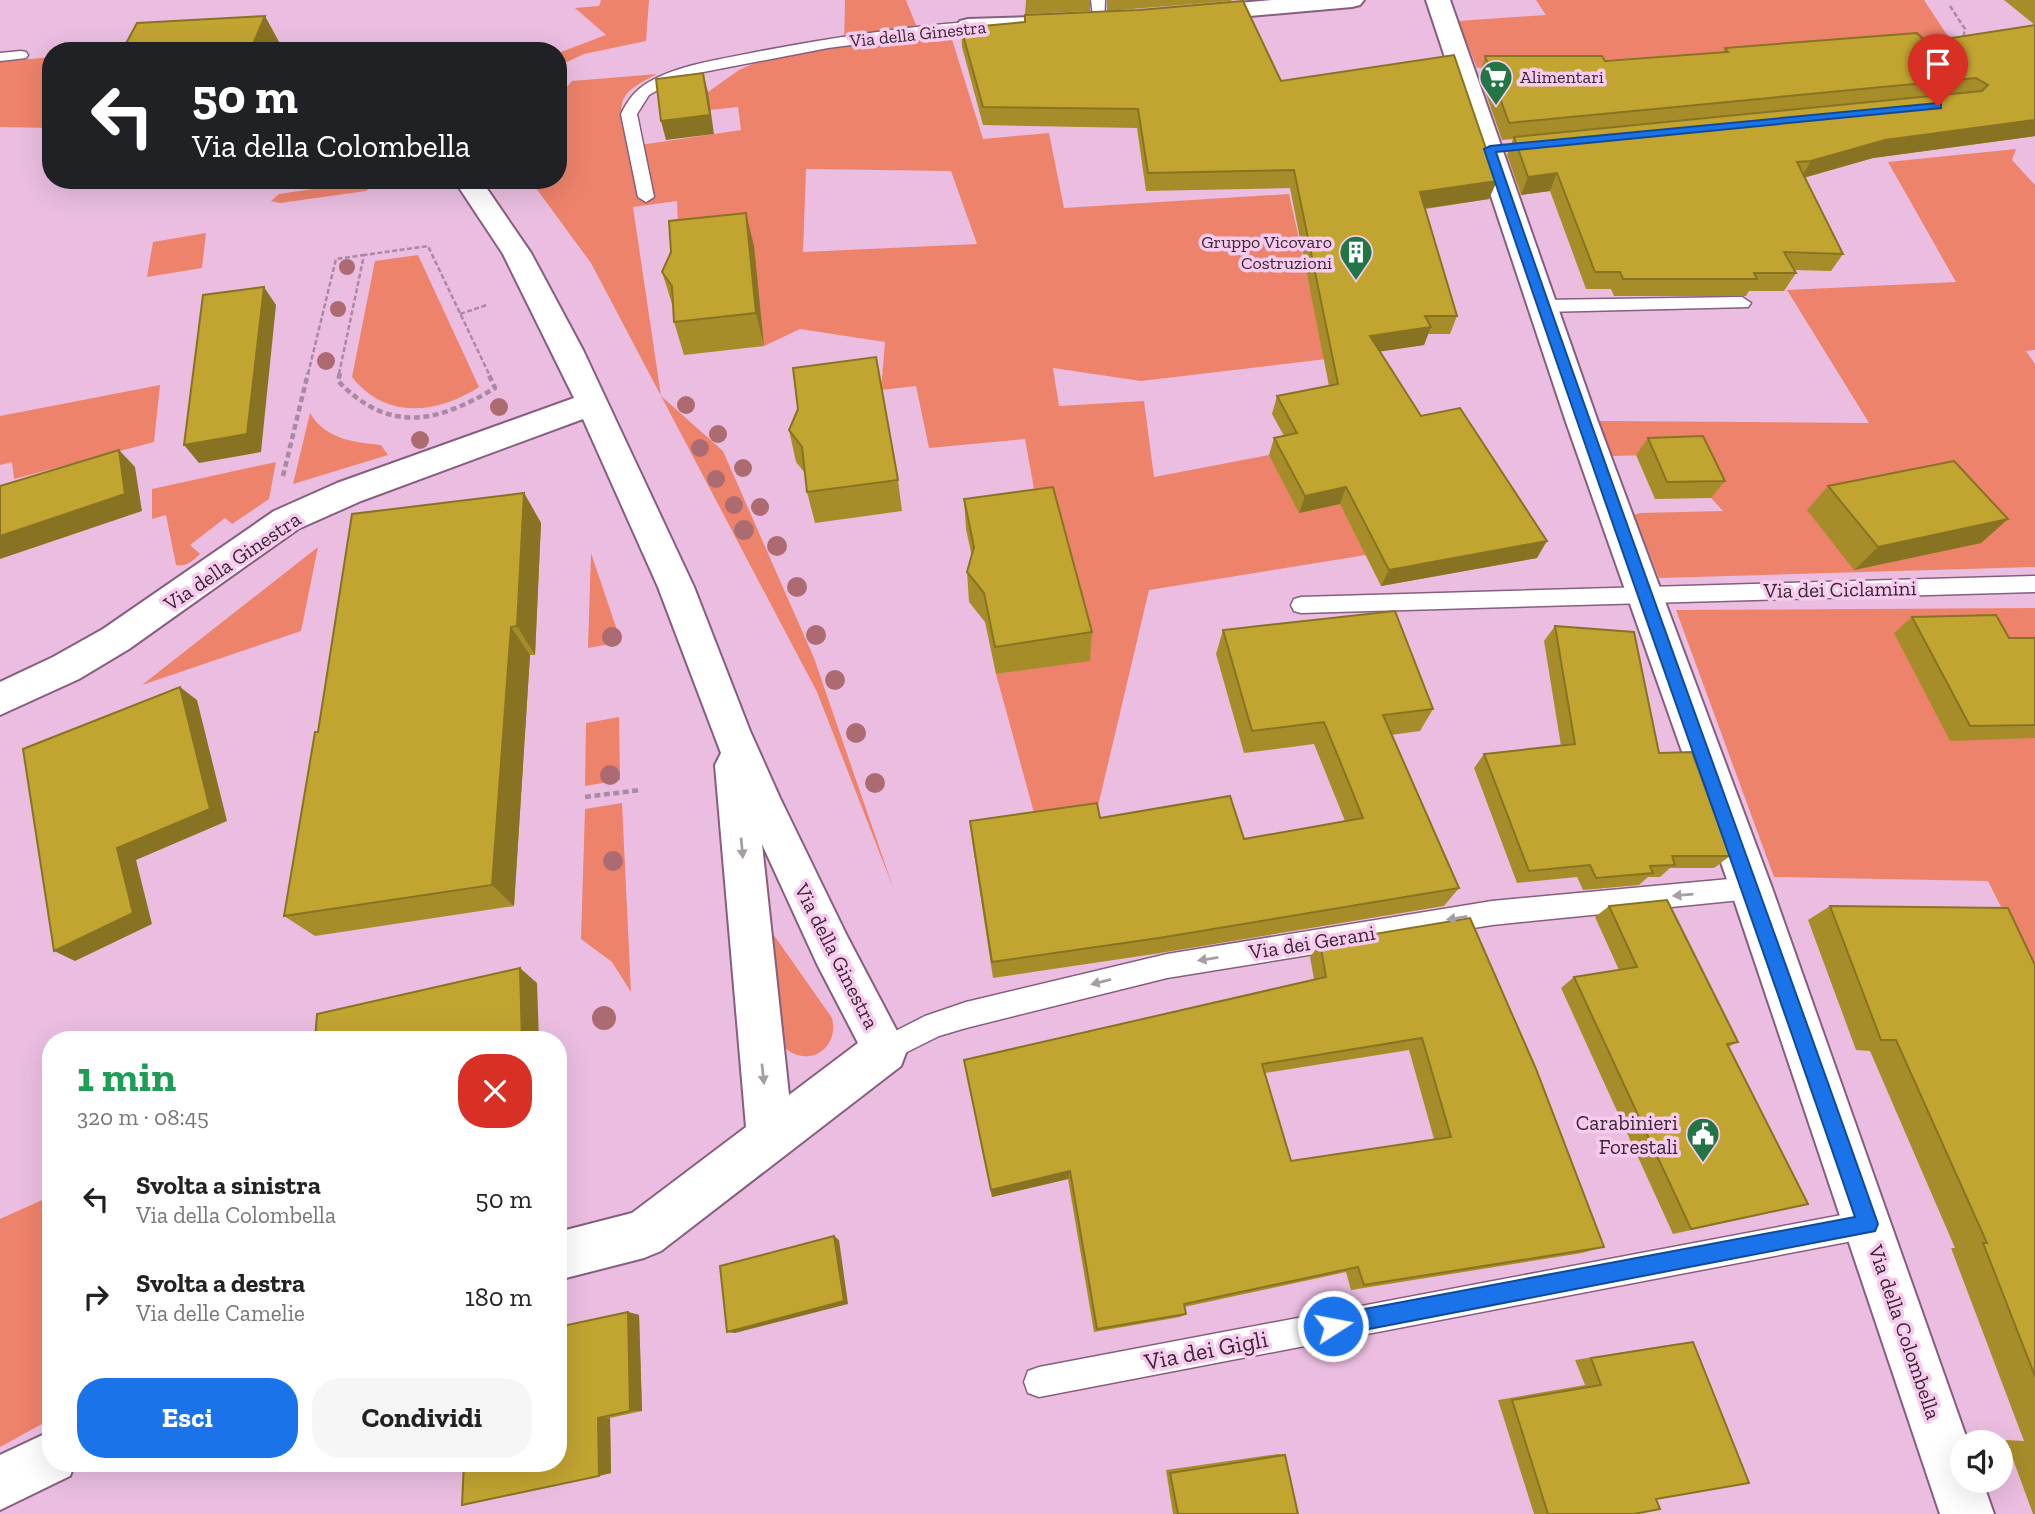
<!DOCTYPE html>
<html lang="it">
<meta charset="utf-8">
<style>
body{margin:0;font-family:"Zilla Slab",serif;background:#f6f6f6;color:#222;height:100vh;display:flex;flex-direction:column;font-size:26px;white-space:nowrap}
*{box-sizing:border-box;margin:0}
p{font-size:23px;color:#767676}
.icon{flex:none;width:38px;height:38px;fill:none;stroke:currentColor;stroke-width:2;stroke-linecap:round;stroke-linejoin:round}
.map{position:relative;flex:1;overflow:hidden}
.details{position:absolute;left:42px;top:1031px;width:525px;height:441px;display:flex;flex-direction:column;background:#fff;border-radius:28px;box-shadow:0 7px 28px #0002}
.details>*{flex:none}
.hud{position:absolute;left:42px;top:42px;width:525px;height:147px;border-radius:28px;box-shadow:0 7px 28px #0002;background:#202124;color:#fff;overflow:hidden}
.tools{position:absolute;left:1950px;top:1430px;display:grid;gap:14px}
.tools a{display:grid;place-items:center;width:63px;height:63px;border-radius:50%;background:#fff;box-shadow:0 7px 28px #0002;font-size:35px}
.pin{position:absolute;display:grid;place-items:center;width:60px;height:60px;color:#fff;margin:-72px -30px;border-radius:50% 50% 50% 0;rotate:-45deg;box-shadow:0 0 7px #0007}
.pin .icon{rotate:45deg}
.me{position:absolute;width:77px;margin:-38px;rotate:79deg;stroke-linejoin:round;filter:drop-shadow(0 0 5px #0008)}
.turn{display:flex;align-items:center;gap:24px;height:147px;padding:0 35px;font-size:32px}
.turn .icon{width:91px;height:91px;stroke-width:2.5}
.turn b{display:block;font-size:49px;line-height:60px}
.round{display:grid;place-items:center;flex:none;width:74px;height:74px;border-radius:28px;background:#f6f6f6}
.headline{display:flex;align-items:center;justify-content:space-between;height:119px;padding:0 35px}
h1{font-size:42px;font-weight:700;line-height:52px;color:#1e9e55}
.primary-button{display:flex;gap:14px;margin-top:auto;padding:14px 35px}
.primary-button a{flex:1;height:80px;border-radius:28px;background:#1a73e8;color:#fff;font-size:28px;font-weight:700;line-height:80px;text-align:center}
.primary-button a+a{background:#f6f6f6;color:#222}
ul{padding:0;list-style:none}
li{display:flex;align-items:center;gap:21px;height:98px;padding:0 35px}
li div{flex:1}
li b{display:block;font-size:26px}
li em{font-style:normal}
.map>svg:first-child{display:block}
</style>
<div class="map">
<svg width="2035" height="1514" viewBox="0 0 2035 1514">
<rect width="100%" height="100%" fill="#ebbee1"/>
<g fill="#ee836b" fill-rule="evenodd">
<polygon points="601,0 649,0 646,41 584,54 558,66 558,53 606,35 575,8 599,6"/>
<path d="M845 0H906L918 30 950 33 983 139 1049 133 1064 208 1289 194 1326 359 1141 381 1053 368 1059 406 1144 401 1154 477 1269 455 1371 498 1366 555 1149 590 1094 823 1039 831 996 674 1089 660 1038 511 1025 439 929 448 916 386 881 390 885 342 800 329 764 346 753 247 679 255 677 201 633 207 661 396 723 451 814 658 894 890 817 692 591 263 530 180H558V97L572 81 657 74C612 97 620 101 627 147L741 130 738 107 710 110 708 92 739 70 759 61 844 46ZM806 169 951 171 977 244 803 252Z"/>
<polygon points="1536,0 1924,0 1949,38 1477,68 1458,21 1546,15"/>
<polygon points="51,57 51,128 0,127 0,62"/>
<polygon points="2016,149 2012,160 2035,185 2035,350 2026,351 2035,364 2035,567 1659,578 1634,515 1640,513 1723,511 1711,498 1691,454 1612,456 1599,421 1869,423 1787,290 1956,282 1888,162"/>
<polygon points="367,181 373,185 366,191 280,203 271,201 279,194"/>
<polygon points="206,233 202,268 147,277 153,242"/>
<path d="M418 255 479 387C437 414 386 420 352 377L375 261Z"/>
<polygon points="160,385 154,442 14,479 12,462 0,465 0,416"/>
<path d="M310 413C325 439 353 442 381 445L388 455 293 484Z"/>
<path d="M276 462 269 499 232 524 225 518 190 545 200 554C193 561 186 567 176 565L166 515 152 519V489Z"/>
<polygon points="318,547 301,631 142,685"/>
<polygon points="591,553 621,642 588,648"/>
<polygon points="2035,608 2035,974 1988,881 1774,877 1676,610"/>
<polygon points="619,717 620,780 585,786 586,723"/>
<polygon points="622,803 631,992 612,962 581,939 585,809"/>
<path d="M771 931 832 1018C840 1050 805 1070 782 1045Z"/>
<polygon points="51,1196 51,1419 0,1447 0,1219"/>
</g>
<g fill="none" stroke-linecap="round" stroke-linejoin="round">
<defs>
<g id="service">
<polygon points="1091,0 1105,0 1104,24 1094,24"/>
<path d="M968 22 975 26 973 29 828 48 698 73 672 82 649 95 637 114 654 197 646 202 638 197 621 114C628 100 635 90 649 82 679 65 717 60 751 53 823 39 895 28 968 22Z"/>
<polygon points="21,51 26,52 28,55 26,58 0,61 0,53"/>
<polygon points="1742,297 1751,303 1748,307 1543,312 1534,306 1543,300"/>
<polygon points="2035,576 2035,592 1301,613 1294,611 1291,605 1294,599 1301,597"/>
<polygon points="1751,877 1760,880 1763,888 1760,896 1751,899 1492,925 1167,978 966,1028 939,1036 885,1063 876,1059 872,1050 876,1041 925,1016 966,1002 1167,954 1492,901"/>
<polygon points="1868,1210 1878,1214 1882,1224 1878,1234 1868,1238 1039,1397 1028,1393 1024,1382 1028,1371 1039,1367"/>
</g>
<g id="minor">
<polygon points="1272,0 1364,0 1360,5 1352,7 1194,21 1186,19 1182,14 1186,9 1194,7"/>
<polygon points="1426,0 1450,0 1598,422 1772,888 1968,1442 1962,1442 1962,1480 1982,1480 1994,1514 1940,1514 1730,888 1566,422"/>
<polygon points="1036,17 1044,19 1048,24 1044,29 968,33 960,31 956,26 960,21 968,19"/>
<path d="M454 180H481L531 253 583 350 694 587 750 731 780 798 847 936 907 1050 901 1066 661 1251 644 1258 558 1280V1232L632 1213 746 1127 715 765 721 753 658 587 583 419 361 501 298 529 129 649 79 679 0 715V682L53 657 103 629 274 511 337 483 574 398 503 254ZM762 844 817 964 858 1043 789 1095Z"/>
<polygon points="51,1431 51,1463 75,1463 70,1476 0,1510 0,1455"/>
</g>
</defs>
<use href="#service" stroke="#865e7e" stroke-width="3"/>
<use href="#minor" stroke="#865e7e" stroke-width="4"/>
<g stroke="#ab88a3" stroke-width="2.5" stroke-dasharray="5 2.5" stroke-linecap="butt">
<polyline points="1950,6 1965,29 1963,39"/>
<polyline points="460,314 487,305"/>
<polyline points="308,374 336,259 364,255"/>
<polyline points="339,374 364,255 428,246 489,374"/>
</g>
<g stroke="#ab88a3" stroke-width="4.5" stroke-dasharray="6 3.5" stroke-linecap="butt">
<path d="M340 373 338 381C389 434 437 423 495 388L488 373"/>
<polyline points="283,476 308,373"/>
<polyline points="585,797 640,790"/>
</g>
<use href="#service" fill="#fff" fill-rule="evenodd"/>
<use href="#minor" fill="#fff" fill-rule="evenodd"/>
</g>
<g fill="#ac6b71">
<circle cx="347" cy="267" r="8"/>
<circle cx="338" cy="309" r="8"/>
<circle cx="326" cy="361" r="9"/>
<circle cx="686" cy="405" r="9"/>
<circle cx="499" cy="407" r="9"/>
<circle cx="718" cy="434" r="9"/>
<circle cx="420" cy="440" r="9"/>
<circle cx="700" cy="448" r="9"/>
<circle cx="743" cy="468" r="9"/>
<circle cx="716" cy="479" r="9"/>
<circle cx="734" cy="505" r="9"/>
<circle cx="760" cy="507" r="9"/>
<circle cx="744" cy="530" r="10"/>
<circle cx="777" cy="546" r="10"/>
<circle cx="797" cy="587" r="10"/>
<circle cx="816" cy="635" r="10"/>
<circle cx="612" cy="637" r="10"/>
<circle cx="835" cy="680" r="10"/>
<circle cx="856" cy="733" r="10"/>
<circle cx="610" cy="775" r="10"/>
<circle cx="875" cy="783" r="10"/>
<circle cx="613" cy="861" r="10"/>
<circle cx="604" cy="1018" r="12"/>
</g>
<g fill="#a78d2a" fill-rule="evenodd">
<polygon points="1026,0 1090,0 1090,11 1025,14"/>
<polygon points="1107,0 1232,0 1231,1 1107,11"/>
<polygon points="2004,0 2035,0 2035,25"/>
<polygon points="2035,25 2035,136 1873,158 1805,177 1843,254 1831,271 1794,270 1796,273 1784,291 1749,291 1746,296 1614,296 1611,289 1586,289 1550,191 1521,195 1507,155 1513,139 1502,140 1479,74 1485,56 1605,61 1723,52 1725,48 1926,42"/>
<polygon points="961,28 1281,81 1489,199 1425,209 1457,316 1450,334 1428,334 1424,345 1380,351 1421,416 1537,558 1381,586 1340,504 1299,513 1269,455 1274,438 1284,436 1272,414 1277,396 1329,386 1290,188 1146,191 1137,128 983,125 962,47"/>
<polygon points="754,246 764,346 684,355 674,322 673,307 662,272 671,252"/>
<polygon points="789,430 898,480 902,511 815,523 807,492 805,473 796,462"/>
<polygon points="1648,438 1725,481 1711,498 1655,499 1636,455"/>
<polygon points="1828,486 2008,519 1981,543 1854,570 1807,510"/>
<polygon points="524,493 541,523 535,655 530,655 514,906 315,936 284,916 318,732"/>
<polygon points="964,499 1092,632 1090,661 996,674 985,622 969,602 967,572 972,557 966,529"/>
<polygon points="1912,617 2009,638 2035,638 2035,738 1950,741 1894,633"/>
<polygon points="1555,626 1659,753 1730,856 1714,868 1670,868 1660,877 1648,877 1639,885 1583,890 1577,877 1517,883 1474,768 1484,754 1561,746 1544,641"/>
<polygon points="1223,630 1433,709 1420,731 1391,735 1459,888 1444,906 1154,954 993,978 972,840 970,821 1100,818 1244,839 1345,821 1314,744 1244,753 1216,654"/>
<polygon points="1609,906 1738,1042 1728,1047 1808,1204 1673,1234 1561,988 1574,977 1619,970 1595,917"/>
<polygon points="1830,906 2035,965 2035,1514 2033,1514 2006,1440 2024,1441 1951,1248 1955,1248 1870,1051 1856,1050 1808,920"/>
<path d="M1470 918 1604 1247 1582 1253 1351 1290 1346 1272 1184 1307 1186 1314 1180 1317 1094 1332 1068 1179 992 1197 964 1060 1314 979 1310 957 1320 943ZM1409 1050 1434 1139 1291 1161 1265 1073Z"/>
<polygon points="628,1312 639,1315 642,1411 610,1418 611,1473 478,1502"/>
<polygon points="1693,1342 1656,1499 1634,1514 1534,1514 1498,1400 1585,1385 1575,1360 1674,1344"/>
<polygon points="1278,1454 1285,1455 1298,1514 1173,1514 1166,1470"/>
</g>
<g fill="#887322">
<polygon points="265,16 284,51 250,51"/>
<polygon points="703,73 708,92 714,134 666,140 661,121"/>
<polygon points="2035,120 2035,136 1873,158 1800,179 1811,161 1885,140"/>
<polygon points="1557,173 1550,191 1521,195 1528,177"/>
<polygon points="1497,181 1489,199 1414,210 1420,192"/>
<polygon points="746,213 754,246 764,346 756,313"/>
<polygon points="264,287 276,305 261,452 199,463 184,445"/>
<polygon points="1431,327 1424,345 1364,354 1370,336"/>
<polygon points="119,450 135,467 142,511 0,559 0,536"/>
<polygon points="1346,487 1340,504 1299,513 1305,496"/>
<polygon points="524,493 541,523 535,655 517,626"/>
<polygon points="2008,519 1981,543 1854,570 1878,547"/>
<polygon points="1547,541 1537,558 1381,586 1389,570"/>
<polygon points="511,627 530,655 514,906 492,885"/>
<polygon points="180,687 197,700 227,821 136,860 152,924 75,961 54,951 117,848"/>
<polygon points="520,968 537,983 539,1040 522,1040"/>
<polygon points="1070,1171 1068,1179 992,1197 991,1190"/>
<polygon points="834,1236 839,1240 848,1304 735,1333 727,1332"/>
<polygon points="628,1312 639,1315 642,1411 630,1411"/>
<polygon points="598,1418 610,1418 611,1473 599,1476"/>
</g>
<g fill="#c2a431" stroke="#887322" stroke-width="2" fill-rule="evenodd">
<polygon points="1243,1 1281,81 1454,55 1497,181 1420,192 1457,316 1425,316 1431,327 1370,336 1421,416 1460,408 1547,541 1389,570 1346,487 1305,496 1274,438 1297,433 1277,396 1338,384 1294,170 1148,173 1138,109 983,107 961,28 1025,22 1025,15 1139,10"/>
<polygon points="265,16 250,51 122,51 137,23"/>
<polygon points="2035,25 2035,120 1885,140 1811,161 1797,162 1843,254 1784,252 1796,273 1754,273 1757,279 1623,279 1620,272 1595,272 1557,173 1528,177 1514,137 1982,91 1988,85 1976,78 1509,123 1485,56 1602,56 1605,61 1728,52 1725,48 1917,33 1926,42"/>
<polygon points="703,73 710,115 661,121 656,79"/>
<polygon points="746,213 756,313 674,322 672,286 662,272 671,252 669,221"/>
<polygon points="264,287 247,434 184,445 203,295"/>
<polygon points="876,357 898,480 807,492 802,447 789,430 798,409 793,368"/>
<polygon points="1703,436 1725,481 1667,482 1648,438"/>
<polygon points="119,450 125,494 0,536 0,486"/>
<polygon points="1954,461 2008,519 1878,547 1828,486"/>
<polygon points="1053,487 1092,632 995,647 984,593 967,572 974,547 964,499"/>
<polygon points="524,493 517,626 511,627 492,885 284,916 315,732 318,732 352,514"/>
<polygon points="1395,611 1433,709 1383,715 1459,888 1159,938 992,962 970,821 1097,803 1100,818 1230,796 1244,839 1363,818 1324,722 1252,731 1223,630"/>
<polygon points="1996,615 2009,638 2035,638 2035,725 1970,726 1912,617"/>
<polygon points="1555,626 1634,632 1659,753 1692,752 1730,856 1672,856 1675,865 1650,866 1653,873 1596,878 1590,865 1529,871 1484,754 1575,744"/>
<polygon points="180,687 210,809 117,848 133,913 54,951 23,749"/>
<polygon points="1667,900 1738,1042 1727,1044 1808,1204 1691,1229 1574,977 1637,967 1609,906"/>
<polygon points="1830,906 2008,908 2035,965 2035,1376 1983,1243 1987,1243 1896,1040 1881,1040"/>
<path d="M1470 918 1536 1069 1604 1247 1364 1285 1358 1267 1184 1304 1186 1314 1097 1329 1070 1171 991 1190 964 1060 1326 977 1320 943ZM1422 1038 1451 1137 1291 1161 1262 1064Z"/>
<polygon points="520,968 522,1040 315,1040 317,1014"/>
<polygon points="834,1236 844,1301 727,1332 720,1266"/>
<polygon points="628,1312 630,1411 598,1418 599,1476 462,1505 464,1463 558,1463 558,1327"/>
<polygon points="1693,1342 1749,1483 1656,1499 1660,1509 1634,1514 1548,1514 1512,1400 1601,1385 1591,1358"/>
<polygon points="1285,1455 1298,1514 1178,1514 1170,1473"/>
</g>
<defs><path id="oneway-solid" d="M-6-.8H1V-3.2L6.5 0L1 3.2V.8H-6Z" transform="scale(1.75)"/></defs>
<g fill="#a59ea4">
<use href="#oneway-solid" transform="translate(742 848) rotate(85)"/>
<use href="#oneway-solid" transform="translate(1683 895) rotate(175)"/>
<use href="#oneway-solid" transform="translate(1457 918) rotate(171)"/>
<use href="#oneway-solid" transform="translate(1208 959) rotate(171)"/>
<use href="#oneway-solid" transform="translate(1101 982) rotate(166)"/>
<use href="#oneway-solid" transform="translate(763 1074) rotate(84)"/>
</g>
<path fill="#1a73e8" stroke="#114b97" stroke-width="2" d="M1938 103 1941 104V108L1496 152C1619 511 1752 866 1878 1224L1875 1231 1333 1336 1326 1333 1323 1326 1326 1319 1333 1315 1855 1217C1733 860 1604 507 1484 149L1490 146Z"/>
<defs>
<symbol id="supermarket-pin" viewBox="-11 -11 22 30"><path d="M0 17L-7.5 6A9.5 9.5 0 1 1 7.5 6Z" fill="#247546" stroke="#f8cbee"/><path d="M-6-5.5h2.5l.6 2H6L4.5 2H-2.5L-4.4-4H-6ZM-1.5 3.2a1.3 1.3 0 1 0 .1 0ZM3 3.2a1.3 1.3 0 1 0 .1 0Z" fill="#fff"/></symbol>
<symbol id="building-pin" viewBox="-11 -11 22 30"><path d="M0 17L-7.5 6A9.5 9.5 0 1 1 7.5 6Z" fill="#247546" stroke="#f8cbee"/><path d="M-4-6H4V6H1V3H-1V6H-4ZM-2.5-4.3h1.7v1.8h-1.7ZM.8-4.3h1.7v1.8H.8ZM-2.5-1h1.7V.8h-1.7ZM.8-1h1.7V.8H.8Z" fill="#fff"/></symbol>
<symbol id="civic-pin" viewBox="-11 -11 22 30"><path d="M0 17L-7.5 6A9.5 9.5 0 1 1 7.5 6Z" fill="#247546" stroke="#f8cbee"/><path d="M-.6-6.5H3V-4.5H.6V-3L4-1V1h2V6H-6V1h2V-1L-.6-3ZM-1.2 2.5V6h2.4V2.5Z" fill="#fff"/></symbol>
</defs>
<g fill-rule="evenodd">
<use href="#supermarket-pin" x="1477" y="58" width="38" height="52"/>
<use href="#building-pin" x="1337" y="233" width="38" height="52"/>
<use href="#civic-pin" x="1684" y="1115" width="38" height="52"/>
</g>
<g text-anchor="middle" dominant-baseline="central" stroke-width="7" stroke-linejoin="round" paint-order="stroke">
<g font-size="18" fill="#382734" stroke="#f8cbee">
<text transform="translate(918 34) rotate(-6)">Via della Ginestra</text>
</g>
<g font-size="18" fill="#382734" stroke="#f8cbee" text-anchor="start">
<text x="1520" y="77">Alimentari</text>
<text x="1332" y="242" text-anchor="end">Gruppo Vicovaro<tspan x="1332" dy="21">Costruzioni</tspan></text>
</g>
<g font-size="21" fill="#382734" stroke="#f8cbee">
<text transform="translate(232 561) rotate(-34)">Via della Ginestra</text>
<text transform="translate(1840 589) rotate(-1)">Via dei Ciclamini</text>
<text transform="translate(1312 942) rotate(-9)">Via dei Gerani</text>
<text transform="translate(837 956) rotate(63)">Via della Ginestra</text>
<text transform="translate(1905 1332) rotate(71)">Via della Colombella</text>
</g>
<g font-size="21" fill="#382734" stroke="#f8cbee" text-anchor="end">
<text x="1678" y="1122">Carabinieri<tspan x="1678" dy="24">Forestali</tspan></text>
</g>
<g font-size="24" fill="#382734" stroke="#f8cbee">
<text transform="translate(1206 1350) rotate(-11)">Via dei Gigli</text>
</g>
</g>
</svg>
<div class="tools">
<a><svg class="icon" aria-label="sound" viewBox="0 0 24 24"><path d="M4 9h4l5-4v14l-5-4H4zM17 9q2 3 0 6"/></svg></a>
</div>
<div class="pin" style="left:1938px;top:106px;background:#d93025"><svg class="icon" aria-label="arrive" viewBox="0 0 24 24"><path d="M6 21V4h12l-3 4 3 4H6"/></svg></div>
<svg class="me" style="left:1333px;top:1326px" viewBox="-20 -20 40 40"><circle r="17" fill="#1a73e8" stroke="#fff" stroke-width="3"/><path d="M0-11L8 9 0 5-8 9z" fill="#fff"/></svg>
<div class="hud">
<div class="turn"><svg class="icon" aria-label="left" viewBox="0 0 24 24"><path d="M17 20v-9H6M10 6l-5 5 5 5"/></svg><div><b>50 m</b>Via della Colombella</div></div>
</div>
<section class="details">
<div class="headline"><div><h1>1 min</h1><p>320 m · 08:45</p></div><a class="round" style="background:#d93025;color:#fff"><svg class="icon" aria-label="close" viewBox="0 0 24 24"><path d="M6 6l12 12M18 6L6 18"/></svg></a></div>
<ul>
<li><svg class="icon" aria-label="left" viewBox="0 0 24 24"><path d="M17 20v-9H6M10 6l-5 5 5 5"/></svg><div><b>Svolta a sinistra</b><p>Via della Colombella</p></div><em>50 m</em></li>
<li><svg class="icon" aria-label="right" viewBox="0 0 24 24"><path d="M7 20v-9h11M14 6l5 5-5 5"/></svg><div><b>Svolta a destra</b><p>Via delle Camelie</p></div><em>180 m</em></li>
</ul>
<div class="primary-button"><a>Esci</a><a>Condividi</a></div>
</section>
</div>
